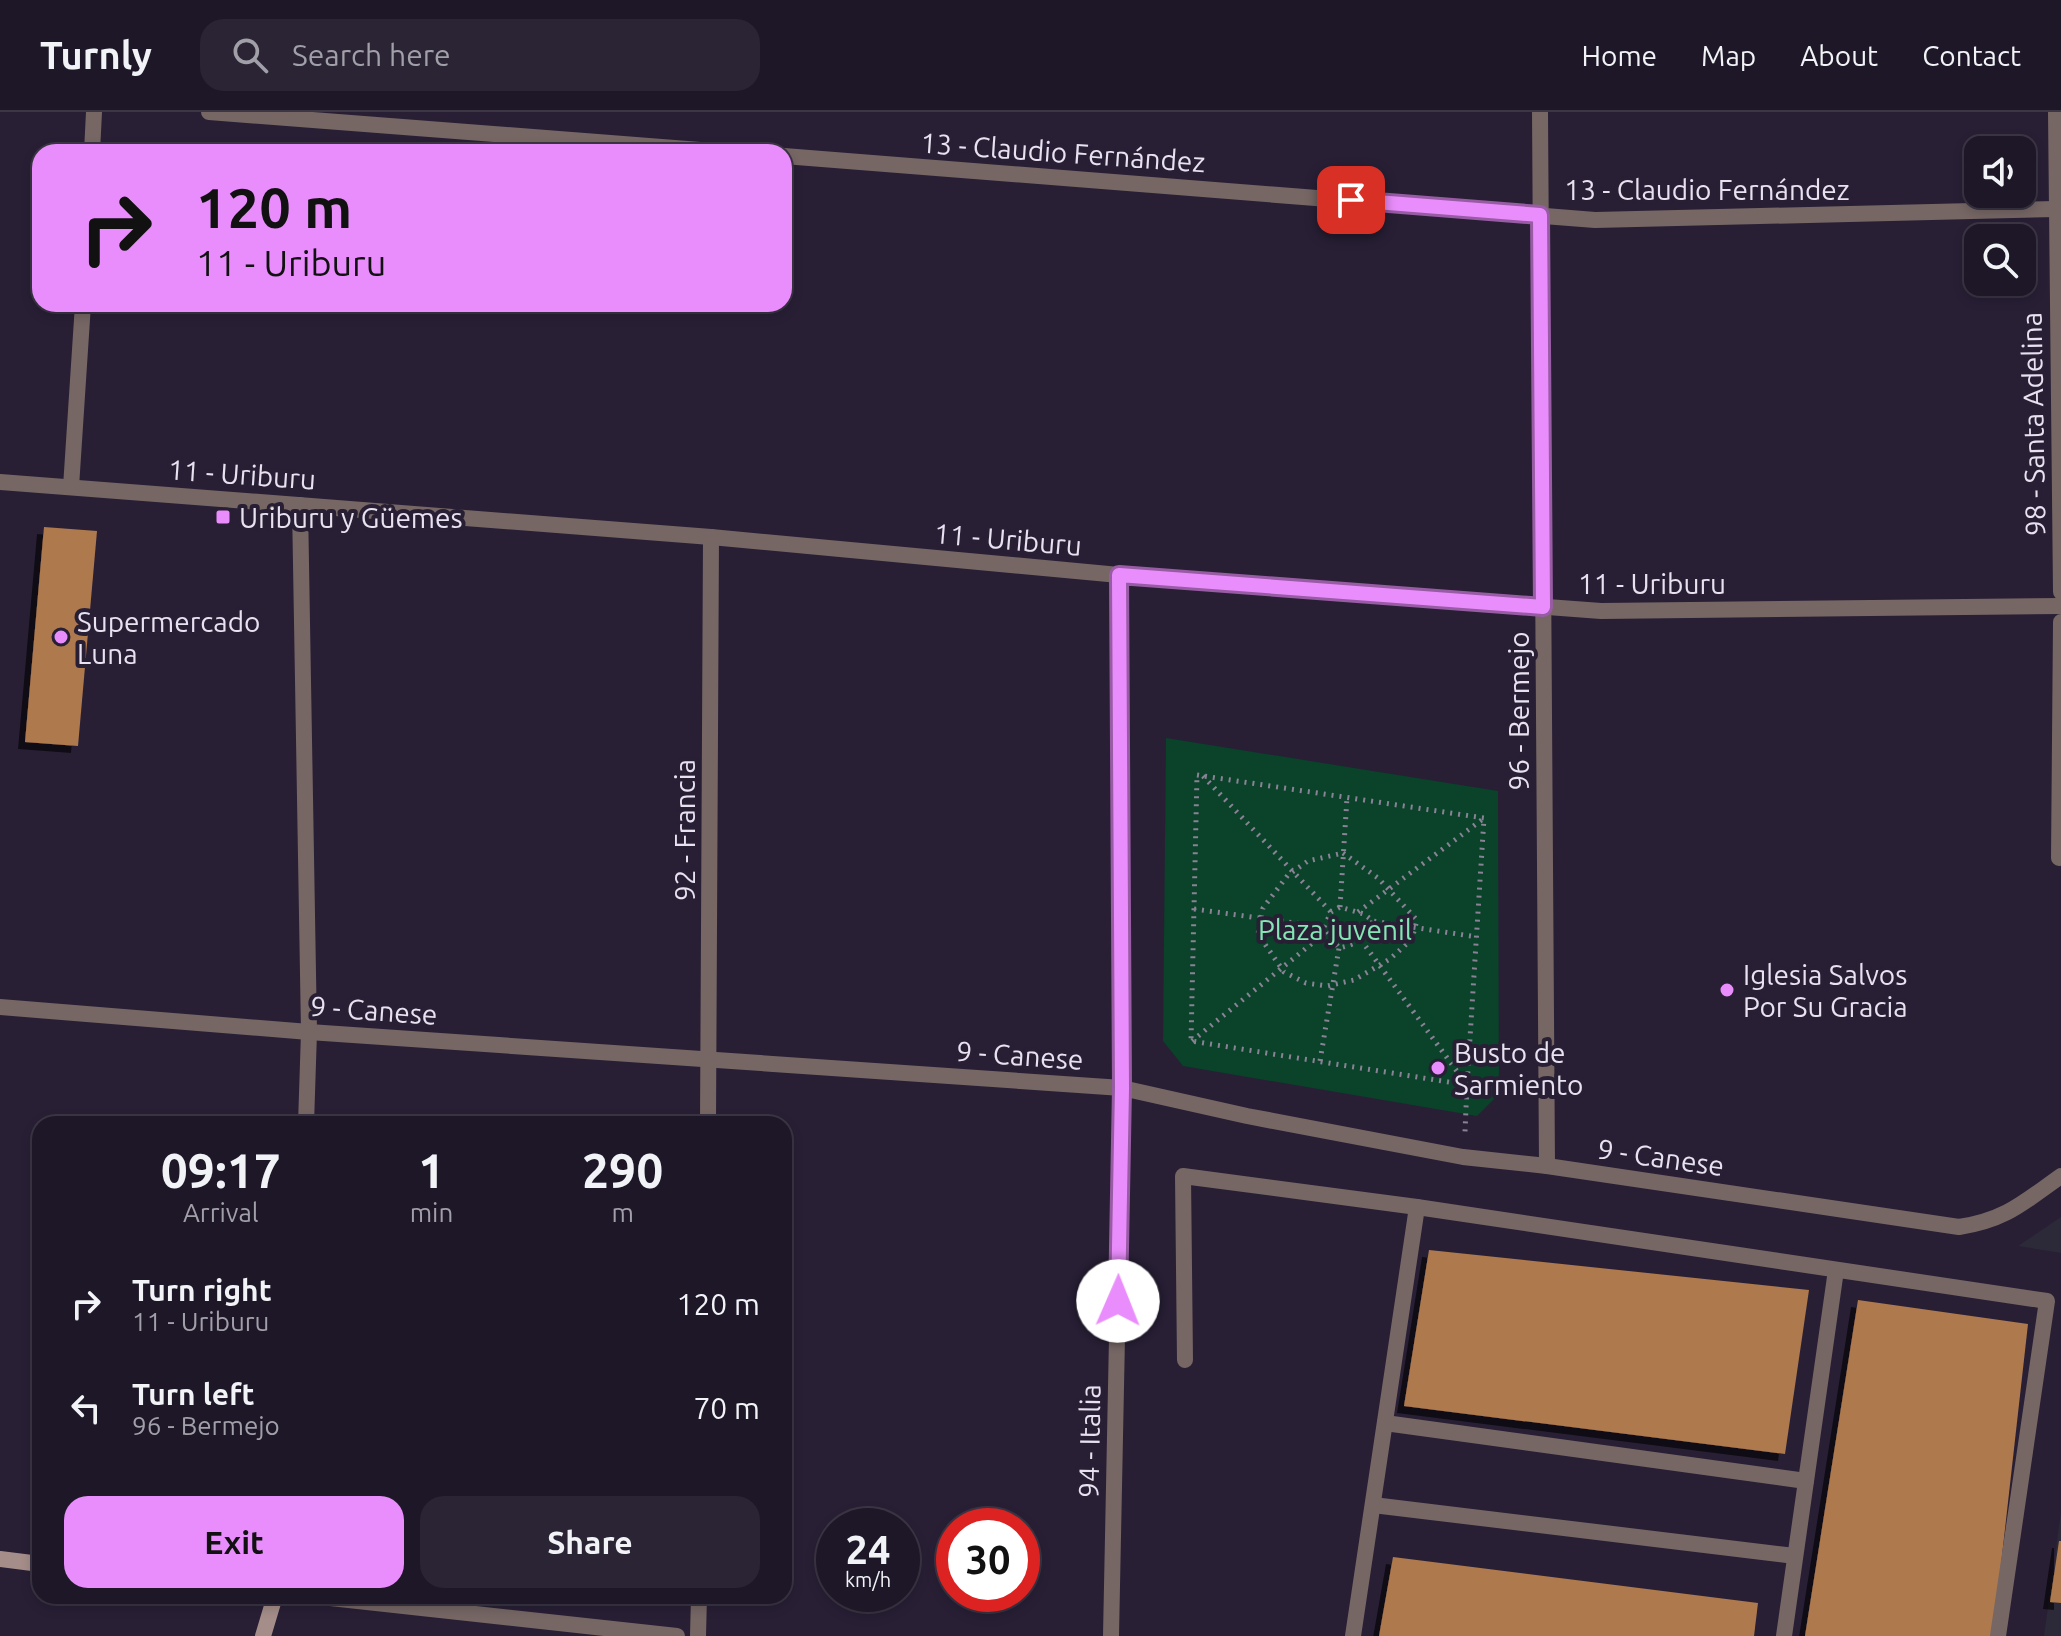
<!DOCTYPE html>
<meta charset="utf-8">
<style>
body{margin:0;font-family:Ubuntu,sans-serif;background:#2b2434;color:#f1f3f6;height:100vh;display:flex;flex-direction:column;font-size:30px;white-space:nowrap}
*{box-sizing:border-box;margin:0}
p{font-size:26px;color:#a19fa8}
.icon{flex:none;width:44px;height:44px;fill:none;stroke:currentColor;stroke-width:2;stroke-linecap:round;stroke-linejoin:round}
.map{position:relative;flex:1;overflow:hidden}
.panel{position:absolute;left:32px;top:1004px;width:760px;height:488px;display:flex;flex-direction:column;background:#1e1728;border-radius:24px;box-shadow:0 4px 12px #0003,0 0 0 2px #3c3645}
.panel>*{flex:none}
.banner{position:absolute;left:32px;top:32px;width:760px;height:168px;border-radius:24px;box-shadow:0 4px 12px #0003,0 0 0 2px #3c3645;background:#ea8dfc;color:#111;overflow:hidden}
.tools{position:absolute;left:1964px;top:24px;display:grid;gap:16px}
.tools a{display:grid;place-items:center;width:72px;height:72px;border-radius:16px;background:#1e1728;box-shadow:0 4px 12px #0003,0 0 0 2px #3c3645;font-size:40px}
.speed{position:absolute;left:816px;top:1396px;display:flex;gap:16px;font-size:40px;font-weight:700;text-align:center}
.speed>*{display:grid;place-content:center;width:104px;height:104px;border-radius:50%;background:#1e1728;box-shadow:0 4px 12px #0003,0 0 0 2px #3c3645;line-height:1}
.speed small{font-size:20px;font-weight:400}
.speed .limit{border:12px solid #d22;background:#fff;color:#111}
.pin{position:absolute;display:grid;place-items:center;width:68px;height:68px;color:#fff;margin:-34px;border-radius:16px;box-shadow:0 4px 12px #0006}
.me{position:absolute;width:88px;margin:-44px;rotate:1deg;stroke-linejoin:round;filter:drop-shadow(0 0 6px #0008)}
.turn{display:flex;align-items:center;gap:28px;height:168px;padding:0 32px;font-size:36px}
.turn .icon{width:104px;height:104px;stroke-width:2.5}
.turn b{display:block;font-size:56px;line-height:68px}
.eta{display:flex;justify-content:space-evenly;align-items:center;height:136px;text-align:center}
.eta b{font-size:48px;font-weight:600;line-height:56px}
.button{display:flex;gap:16px;margin-top:auto;padding:16px 32px}
.button a{flex:1;height:92px;border-radius:24px;background:#ea8dfc;color:#111;font-size:32px;font-weight:600;line-height:92px;text-align:center}
.button a+a{background:#2b2434;color:#f1f3f6}
ul{padding:0;list-style:none}
li{display:flex;align-items:center;gap:24px;height:104px;padding:0 32px}
li div{flex:1}
li b{display:block;font-size:30px}
li em{font-style:normal}
header{display:flex;align-items:center;gap:48px;box-sizing:border-box;height:112px;padding:0 40px;background:#1e1728;border-bottom:2px solid #3c3645}
header strong{font-size:38px}
nav{display:flex;gap:44px;margin-inline-start:auto;font-size:28px}
.search{width:560px;height:72px;background:#2b2434;display:flex;align-items:center;gap:20px;box-sizing:border-box;padding:0 28px;border-radius:24px;color:#a19fa8;font-size:30px}
.map>svg:first-child{display:block}
</style>
<header>
<strong>Turnly</strong>
<div class="search"><svg class="icon" aria-label="search" viewBox="0 0 24 24"><circle cx="10" cy="10" r="6"/><path d="M15 15l6 6"/></svg>Search here</div>
<nav><a>Home</a><a>Map</a><a>About</a><a>Contact</a></nav>
</header>
<div class="map">
<svg width="2061" height="1524" viewBox="0 0 2061 1524">
<defs>
<filter id="shadow"><feDropShadow dx="-7" dy="7" stdDeviation="0" flood-color="#0009"/></filter>
</defs>
<rect width="100%" height="100%" fill="#281f35"/>
<g fill="#2c2939">
<polygon points="2061,1105 2061,1141 2018,1134"/>
<polygon points="2061,1400 2061,1524 2044,1524"/>
</g>
<polygon fill="#0a422a" points="1166,626 1498,679 1499,982 1477,1004 1183,954 1163,929"/>
<g fill="#ad794e" filter="url(#shadow)">
<polygon points="44,415 97,419 78,634 25,630"/>
<polygon points="1429,1138 1809,1178 1785,1342 1404,1294"/>
<polygon points="1858,1188 2028,1212 1993,1524 1805,1524"/>
<polygon points="2059,1429 2061,1429 2061,1491 2050,1490"/>
<polygon points="1393,1445 1758,1491 1754,1524 1379,1524"/>
</g>
<g fill="none" stroke-linecap="round" stroke-linejoin="round">
<g stroke="#8a8295" stroke-width="5" stroke-dasharray="2 6" stroke-linecap="butt">
<polygon points="1197,663 1484,706 1467,973 1191,929"/>
<polyline points="1203,664 1331,800"/>
<polygon points="1343,741 1378,766 1417,808 1412,827 1390,847 1354,868 1327,874 1306,871 1284,860 1258,822 1263,796 1288,763 1308,749"/>
<polyline points="1340,795 1347,686"/>
<polyline points="1194,797 1324,815"/>
<polyline points="1358,800 1483,707"/>
<path d="M1373 809C1366 827 1357 832 1339 836L1324 815 1331 800 1340 795 1364 802 1373 809 1477 825"/>
<polyline points="1361,828 1467,973 1465,1020"/>
<polyline points="1192,929 1326,820"/>
<polyline points="1320,949 1339,836"/>
</g>
<g stroke="#766765" stroke-width="16">
<polyline points="1185,1248 1183,1064 1417,1095 2047,1189 1998,1524"/>
<polyline points="1385,1311 1806,1369"/>
<polyline points="1373,1393 1795,1444"/>
<polyline points="1353,1524 1417,1095"/>
<polyline points="1784,1524 1836,1158"/>
</g>
<g stroke="#766765" stroke-width="16">
<polyline points="209,0 726,40"/>
<polyline points="1540,0 1547,1054"/>
<polyline points="2056,0 2061,480"/>
<polyline points="92,40 94,0"/>
<polyline points="784,44 1595,108 2057,97"/>
<polyline points="0,370 711,425 1119,463 1601,499 2061,494"/>
<polyline points="71,375 83,192"/>
<polyline points="300,393 309,920 306,1012"/>
<polyline points="2059,746 2061,510"/>
<path d="M0 895 309 920 1122 976 1247 1004 1463 1045 1547 1054 1959 1115C2006 1108 2024 1090 2061 1064"/>
<polyline points="708,1012 711,425"/>
<polyline points="312,1484 677,1524"/>
<polyline points="698,1524 699,1484"/>
<polyline points="1111,1524 1122,976 1119,463"/>
</g>
<g stroke="#a58e8a" stroke-width="16">
<polyline points="0,1447 40,1452"/>
<polyline points="263,1524 275,1484"/>
</g>
</g>
<g fill="none" stroke-linecap="round" stroke-linejoin="round">
<defs>
<polyline id="route" points="1118,1189 1122,976 1119,463 1543,495 1540,103 1351,88"/>
</defs>
<use href="#route" stroke="#985ca4" stroke-width="20"/>
<use href="#route" stroke="#ea8dfc" stroke-width="14"/>
</g>
<g fill="#ea8dfc" stroke="#281f35" stroke-width="3">
<rect x="215" y="397" width="16" height="16" rx="4"/>
<circle cx="61" cy="525" r="8"/>
<circle cx="1727" cy="878" r="8"/>
<circle cx="1438" cy="956" r="8"/>
</g>
<g text-anchor="middle" dominant-baseline="central" stroke-width="8" stroke-linejoin="round" paint-order="stroke">
<g font-size="28" fill="#e7e1f0" stroke="#281f35">
<text transform="translate(1063 40) rotate(4)">13 - Claudio Fernández</text>
<text x="1707" y="77">13 - Claudio Fernández</text>
<text transform="translate(2033 312) rotate(-91)">98 - Santa Adelina</text>
<text transform="translate(242 362) rotate(4)">11 - Uriburu</text>
<text transform="translate(1008 427) rotate(5)">11 - Uriburu</text>
<text x="1652" y="471">11 - Uriburu</text>
<text transform="translate(1518 599) rotate(-90)">96 - Bermejo</text>
<text transform="translate(684 718) rotate(-90)">92 - Francia</text>
<text transform="translate(374 898) rotate(4)">9 - Canese</text>
<text transform="translate(1020 943) rotate(4)">9 - Canese</text>
<text transform="translate(1661 1045) rotate(8)">9 - Canese</text>
<text transform="translate(1089 1329) rotate(-89)">94 - Italia</text>
</g>
<g font-size="28" fill="#e7e1f0" stroke="#281f35" text-anchor="start">
<text x="239" y="405">Uriburu y Güemes</text>
<text x="77" y="509">Supermercado<tspan x="77" dy="32">Luna</tspan></text>
<text x="1743" y="862">Iglesia Salvos<tspan x="1743" dy="32">Por Su Gracia</tspan></text>
<text x="1454" y="940">Busto de<tspan x="1454" dy="32">Sarmiento</tspan></text>
</g>
<g font-size="28" fill="#84e6b4" stroke="#281f35">
<text x="1335" y="817">Plaza juvenil</text>
</g>
</g>
</svg>
<div class="tools">
<a><svg class="icon" aria-label="sound" viewBox="0 0 24 24"><path d="M4 9h4l5-4v14l-5-4H4zM17 9q2 3 0 6"/></svg></a>
<a><svg class="icon" aria-label="search" viewBox="0 0 24 24"><circle cx="10" cy="10" r="6"/><path d="M15 15l6 6"/></svg></a>
</div>
<div class="speed"><div>24<small>km/h</small></div><div class="limit">30</div></div>
<div class="pin" style="left:1351px;top:88px;background:#d93025"><svg class="icon" aria-label="arrive" viewBox="0 0 24 24"><path d="M6 21V4h12l-3 4 3 4H6"/></svg></div>
<svg class="me" style="left:1118px;top:1189px" viewBox="-20 -20 40 40"><circle r="19" fill="#fff"/><path d="M0-13L10 11 0 6-10 11z" fill="#ea8dfc"/></svg>
<div class="banner">
<div class="turn"><svg class="icon" aria-label="right" viewBox="0 0 24 24"><path d="M7 20v-9h11M14 6l5 5-5 5"/></svg><div><b>120 m</b>11 - Uriburu</div></div>
</div>
<section class="panel">
<div class="eta">
<div><b>09:17</b><p>Arrival</p></div>
<div><b>1</b><p>min</p></div>
<div><b>290</b><p>m</p></div>
</div>
<ul>
<li><svg class="icon" aria-label="right" viewBox="0 0 24 24"><path d="M7 20v-9h11M14 6l5 5-5 5"/></svg><div><b>Turn right</b><p>11 - Uriburu</p></div><em>120 m</em></li>
<li><svg class="icon" aria-label="left" viewBox="0 0 24 24"><path d="M17 20v-9H6M10 6l-5 5 5 5"/></svg><div><b>Turn left</b><p>96 - Bermejo</p></div><em>70 m</em></li>
</ul>
<div class="button"><a>Exit</a><a>Share</a></div>
</section>
</div>
